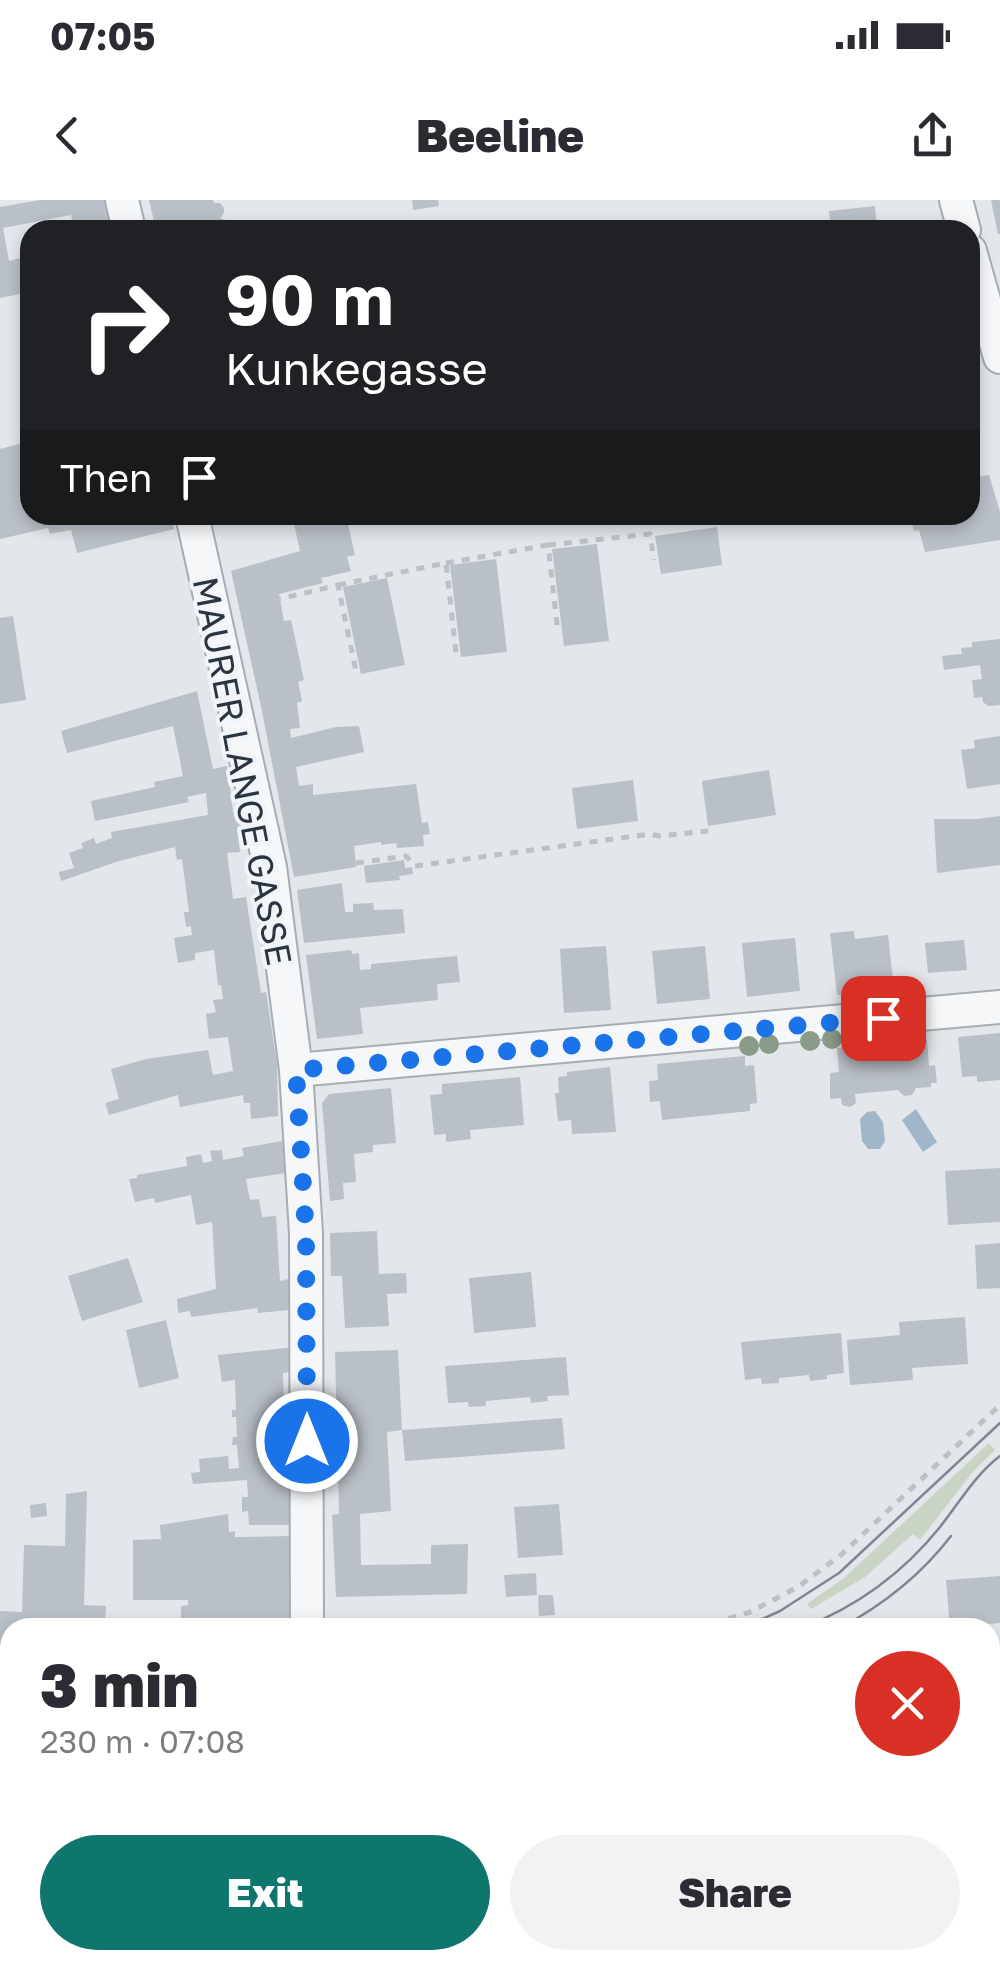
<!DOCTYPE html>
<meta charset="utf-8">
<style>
body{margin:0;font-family:"Golos Text",sans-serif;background:#f2f2f3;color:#2b2b33;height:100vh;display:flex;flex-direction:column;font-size:38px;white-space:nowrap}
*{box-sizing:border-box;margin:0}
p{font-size:32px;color:#7c7c81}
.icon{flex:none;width:55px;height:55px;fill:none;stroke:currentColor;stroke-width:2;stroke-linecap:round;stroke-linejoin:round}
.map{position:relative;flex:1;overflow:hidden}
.details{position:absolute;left:0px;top:1418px;width:1000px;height:352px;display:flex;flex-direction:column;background:#fff;border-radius:30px 30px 0 0;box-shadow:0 5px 15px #0003}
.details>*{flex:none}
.top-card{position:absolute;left:20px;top:20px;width:960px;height:305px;border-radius:30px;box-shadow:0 5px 15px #0003;background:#202124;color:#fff;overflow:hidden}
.pin{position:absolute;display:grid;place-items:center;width:85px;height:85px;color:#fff;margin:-42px;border-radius:20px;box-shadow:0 5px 15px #0006}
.me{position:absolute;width:110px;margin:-55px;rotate:0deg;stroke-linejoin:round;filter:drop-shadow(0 0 8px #0008)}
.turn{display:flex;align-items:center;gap:35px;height:210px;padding:0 40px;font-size:45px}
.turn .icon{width:130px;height:130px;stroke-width:2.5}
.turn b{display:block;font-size:70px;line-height:85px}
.then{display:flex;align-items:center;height:95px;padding:0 40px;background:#0003;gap:20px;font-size:38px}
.round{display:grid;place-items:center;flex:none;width:105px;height:105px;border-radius:52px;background:#f2f2f3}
.headline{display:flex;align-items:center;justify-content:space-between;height:170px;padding:0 40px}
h1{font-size:60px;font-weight:800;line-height:75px}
.action{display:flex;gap:20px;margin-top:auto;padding:20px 40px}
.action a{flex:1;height:115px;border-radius:60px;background:#0f766e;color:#fff;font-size:40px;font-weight:800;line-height:115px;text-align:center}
.action a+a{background:#f2f2f3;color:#2b2b33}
.status{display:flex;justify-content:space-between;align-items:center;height:70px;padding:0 50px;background:#fff;direction:ltr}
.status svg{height:28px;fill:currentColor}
header{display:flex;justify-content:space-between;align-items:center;height:130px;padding:0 40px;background:#fff;font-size:45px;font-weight:800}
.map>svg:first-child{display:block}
</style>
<div class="status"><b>07:05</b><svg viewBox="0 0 49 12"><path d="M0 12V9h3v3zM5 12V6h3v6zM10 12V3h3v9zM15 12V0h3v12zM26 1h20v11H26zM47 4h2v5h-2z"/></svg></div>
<header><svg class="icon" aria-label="back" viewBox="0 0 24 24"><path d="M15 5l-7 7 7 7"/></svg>Beeline<svg class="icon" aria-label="share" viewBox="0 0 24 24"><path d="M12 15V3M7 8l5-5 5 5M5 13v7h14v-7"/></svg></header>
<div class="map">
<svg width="1000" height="1769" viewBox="0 0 1000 1769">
<rect width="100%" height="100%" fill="#e3e6ea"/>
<polygon fill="#c9d4c4" points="989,1243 995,1250 971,1274 920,1340 913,1334 865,1377 811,1409 807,1404 844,1378"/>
<g fill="#9fb7c9">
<polygon points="916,909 937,942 923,952 902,920"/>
<polygon points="875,911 883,922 885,941 880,949 868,949 862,941 860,919 867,912"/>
</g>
<g fill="#bac0c7">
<polygon points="40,0 107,0 113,30 74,30 71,15 3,28 9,61 25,57 26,60 30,59 30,92 0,98 0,7"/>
<polygon points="149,0 213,0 214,3 220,3 224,8 224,13 220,18 227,21 228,30 156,30"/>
<polygon points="412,0 438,0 439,6 413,10"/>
<polygon points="991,0 1000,0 1000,34 998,34"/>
<polygon points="875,6 877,26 891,24 891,30 831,30 829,11"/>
<polygon points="30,241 30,315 171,315 174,329 77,353 71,330 50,334 48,328 0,339 0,249"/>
<polygon points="989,275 1000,312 1000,340 925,352 919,330 914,331 909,315 970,315 970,278"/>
<polygon points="292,315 346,315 355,355 347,357 351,371 321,378 323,383 279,394 284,421 291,420 304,480 298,482 302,501 297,503 300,528 290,529 291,538 336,527 359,526 364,552 296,567 299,586 313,584 313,595 416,584 422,623 428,622 430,634 423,635 424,646 397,648 396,643 381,645 381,642 354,646 356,667 294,677 262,511 231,371 300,351"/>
<polygon points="717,327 722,365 661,374 655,336"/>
<polygon points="597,344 609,441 564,446 552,349"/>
<polygon points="496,359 507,452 461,457 450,365"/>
<polygon points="387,378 405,465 361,474 343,387"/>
<polygon points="13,416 26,500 0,504 0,418"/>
<polygon points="1000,439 1000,505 988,506 983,502 982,497 974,498 972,480 982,479 980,465 944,470 942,456 962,454 961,448 972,447 972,442"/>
<polygon points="197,491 213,569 227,566 233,612 241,611 244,636 238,637 240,652 227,653 233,699 246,697 261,793 266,792 277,864 278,916 251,919 250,903 244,903 243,895 180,907 178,895 109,915 105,903 119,899 111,869 146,859 208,850 213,875 233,871 228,837 209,839 206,814 216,812 213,800 223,799 221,785 218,785 214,750 195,753 195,760 178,763 174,738 192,735 191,726 186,727 184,712 189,712 182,659 177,660 175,647 119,661 61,681 59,672 74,668 69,653 83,648 81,643 94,638 96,644 112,638 111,632 208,615 206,593 187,597 189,602 95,621 91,601 155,587 154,582 183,576 173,526 67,553 61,531"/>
<polygon points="1000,536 1000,584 967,589 961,550 975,548 974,540"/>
<polygon points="769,570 776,615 708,626 702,581"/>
<polygon points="633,580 638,621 577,629 572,588"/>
<polygon points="1000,616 1000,665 937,673 934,619 977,619"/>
<polygon points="404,660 405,668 412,667 413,674 399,676 400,680 366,683 364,666"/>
<polygon points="342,683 345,712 353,712 353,704 373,703 374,710 403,709 405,733 304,743 297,690"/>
<polygon points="854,731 855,739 888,735 894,789 837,795 830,733"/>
<polygon points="795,738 800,791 747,797 742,743"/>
<polygon points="964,740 967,770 928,773 925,743"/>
<polygon points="606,746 611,810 564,813 560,749"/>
<polygon points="705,746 710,799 657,804 652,751"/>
<polygon points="351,750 352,754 359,753 360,770 371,769 371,764 457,756 460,782 437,784 438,800 360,808 363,834 317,839 306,755"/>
<polygon points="1000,833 1000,880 977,882 977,876 962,877 958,837"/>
<polygon points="927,840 929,866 935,865 937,883 931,883 931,887 916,888 912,895 904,896 898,890 855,894 856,903 850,907 842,905 841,898 830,899 830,873 839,872 837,848"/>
<polygon points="745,856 745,866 754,865 757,903 750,904 750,911 662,920 660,901 650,902 649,881 658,880 657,864"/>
<polygon points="610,867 616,932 572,934 571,920 558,921 555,893 559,893 558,877 567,876 567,872"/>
<polygon points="520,877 524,925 470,930 471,939 446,942 446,934 434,935 430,895 442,894 442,884"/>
<polygon points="391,888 396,943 373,945 373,952 354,954 356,982 343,983 344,999 330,1001 322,903 329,894"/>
<polygon points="282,941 286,973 246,979 250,1000 259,999 262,1017 276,1016 280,1081 289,1079 289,1110 258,1113 257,1108 191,1117 190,1111 178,1113 177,1099 216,1089 212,1022 196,1025 191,995 155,1003 154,998 135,1002 129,979 137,978 137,975 187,966 186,957 201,954 203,963 212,961 210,951 222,950 223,960 244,956 242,948"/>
<polygon points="1000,968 1000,1022 948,1025 945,971"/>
<polygon points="377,1031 379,1074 406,1073 407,1093 387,1094 389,1126 345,1128 342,1076 331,1076 330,1033"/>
<polygon points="1000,1043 1000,1088 977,1089 975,1045"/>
<polygon points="128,1058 143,1102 82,1121 68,1076"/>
<polygon points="531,1072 536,1127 474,1133 469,1078"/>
<polygon points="965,1117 968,1164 912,1168 913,1180 850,1185 847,1140 900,1135 899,1122"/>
<polygon points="166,1120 179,1178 139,1188 126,1130"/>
<polygon points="841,1133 844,1173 827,1175 827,1179 810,1181 809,1175 779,1178 779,1183 762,1184 761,1178 745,1180 741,1142"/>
<polygon points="296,1147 296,1171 283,1173 286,1267 291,1266 291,1325 249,1325 248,1311 242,1312 242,1297 248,1297 247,1280 193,1284 191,1273 200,1272 199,1259 228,1256 229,1269 239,1268 237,1245 232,1245 233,1237 237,1237 236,1217 232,1217 232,1210 236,1210 235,1180 222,1182 218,1155"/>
<polygon points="398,1150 402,1230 387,1232 391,1311 360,1314 361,1365 431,1364 431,1345 468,1344 467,1394 336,1397 332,1315 339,1314 335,1152"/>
<polygon points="566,1157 569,1195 547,1196 548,1201 531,1203 530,1197 486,1201 486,1206 469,1207 468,1202 448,1203 445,1166"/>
<polygon points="562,1218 565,1249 405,1261 402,1230"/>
<polygon points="87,1291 84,1405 106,1406 105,1423 150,1424 150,1428 10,1428 10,1456 0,1456 0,1411 22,1412 24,1345 65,1346 66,1294"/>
<polygon points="46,1303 47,1316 31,1318 30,1305"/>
<polygon points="559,1304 563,1355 518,1358 514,1307"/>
<polygon points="228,1314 229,1332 235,1331 235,1337 292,1336 292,1428 181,1428 181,1406 188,1405 188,1400 133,1400 133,1340 161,1339 160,1325"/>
<polygon points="536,1373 537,1395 506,1397 504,1375"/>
<polygon points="1000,1376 1000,1423 950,1427 946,1380"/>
<polygon points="538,1395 553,1395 555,1415 539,1416"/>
<polygon points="0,1506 10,1506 10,1572 0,1571"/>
<polygon points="990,1510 996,1510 1000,1560 1000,1576 990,1577"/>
<polygon points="6,1618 10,1618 10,1651 4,1651"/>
<polygon points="990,1755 1000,1755 1000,1769 982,1769 982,1760 990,1760"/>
<polygon points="169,1760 242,1760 241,1769 168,1769"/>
<polygon points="346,1760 410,1760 411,1769 351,1769 350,1766 347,1768"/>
<polygon points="435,1760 565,1760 565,1766 526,1769 435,1769"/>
<polygon points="703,1760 757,1760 757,1765 703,1768"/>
<rect x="843" y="1760" width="56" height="9"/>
<rect x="921" y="1760" width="38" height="9"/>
</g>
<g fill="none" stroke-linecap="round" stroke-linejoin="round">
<defs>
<g id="minor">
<polyline points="122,0 129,30"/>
<polyline points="956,0 964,30"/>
<polyline points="970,51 1000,157"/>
<polyline points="192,315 270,667 296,870 306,1034 307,1428"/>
<polyline points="296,870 1000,807"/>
<polyline points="329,1760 330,1769"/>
</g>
<g id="tertiary">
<polyline points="990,1470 1000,1470"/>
<polyline points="0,1477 10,1477"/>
</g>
</defs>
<use href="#minor" stroke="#a8adb4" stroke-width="36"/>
<use href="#tertiary" stroke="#a8adb4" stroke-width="44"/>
<g stroke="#bcc1c6" stroke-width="5" stroke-dasharray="8 8" stroke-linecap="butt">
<polyline points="548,345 650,334 654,360"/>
<polyline points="446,363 548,345 558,433"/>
<polyline points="338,385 446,363 456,453"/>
<polyline points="242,408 338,385 357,476"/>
<polyline points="356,663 406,656 415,666 650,634 659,636 708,631"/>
<polyline points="698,1428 750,1412 798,1387 842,1354 1000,1205"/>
</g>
<use href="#minor" stroke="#f5f7f9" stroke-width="32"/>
<use href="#tertiary" stroke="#f5f7f9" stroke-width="40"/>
<g stroke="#7d8793" stroke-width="2.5">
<polyline points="742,1428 780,1411 839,1373 1000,1223"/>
<path d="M802 1428C856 1407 904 1372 940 1327 959 1303 975 1275 1000 1256"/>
<path d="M840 1428C883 1405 921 1375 951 1336"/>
<polyline points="0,1470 10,1470"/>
<polyline points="990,1476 1000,1476"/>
</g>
</g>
<g fill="#8b9b89">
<circle cx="887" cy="834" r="10"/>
<circle cx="832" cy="839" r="10"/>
<circle cx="810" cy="841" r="10"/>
<circle cx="769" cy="844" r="10"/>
<circle cx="749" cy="846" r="10"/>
</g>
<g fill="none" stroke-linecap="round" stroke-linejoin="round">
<polyline stroke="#1a73e8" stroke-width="18" stroke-dasharray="0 32.4" points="307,1241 306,1034 296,870 883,818"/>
</g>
<g text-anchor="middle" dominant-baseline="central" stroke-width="8" stroke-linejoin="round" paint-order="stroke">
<g font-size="35" fill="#2b3542" stroke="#f2f5f8">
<text transform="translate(243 571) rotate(79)">MAURER LANGE GASSE</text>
</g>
</g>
</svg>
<div class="pin" style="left:883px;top:818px;background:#d93025"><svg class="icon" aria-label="arrive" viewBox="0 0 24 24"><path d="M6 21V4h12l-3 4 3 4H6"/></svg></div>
<svg class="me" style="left:307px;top:1241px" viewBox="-20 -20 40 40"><circle r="17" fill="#1a73e8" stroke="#fff" stroke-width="3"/><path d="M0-11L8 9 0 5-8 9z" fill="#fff"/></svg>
<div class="top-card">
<div class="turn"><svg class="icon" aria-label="right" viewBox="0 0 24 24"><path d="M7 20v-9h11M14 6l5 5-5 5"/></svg><div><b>90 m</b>Kunkegasse</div></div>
<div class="then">Then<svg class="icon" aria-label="arrive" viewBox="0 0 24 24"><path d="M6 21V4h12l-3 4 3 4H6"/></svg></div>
</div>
<section class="details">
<div class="headline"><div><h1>3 min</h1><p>230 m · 07:08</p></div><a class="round" style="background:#d93025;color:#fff"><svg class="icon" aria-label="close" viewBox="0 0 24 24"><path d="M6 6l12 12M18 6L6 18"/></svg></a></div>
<div class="action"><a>Exit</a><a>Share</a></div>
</section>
</div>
